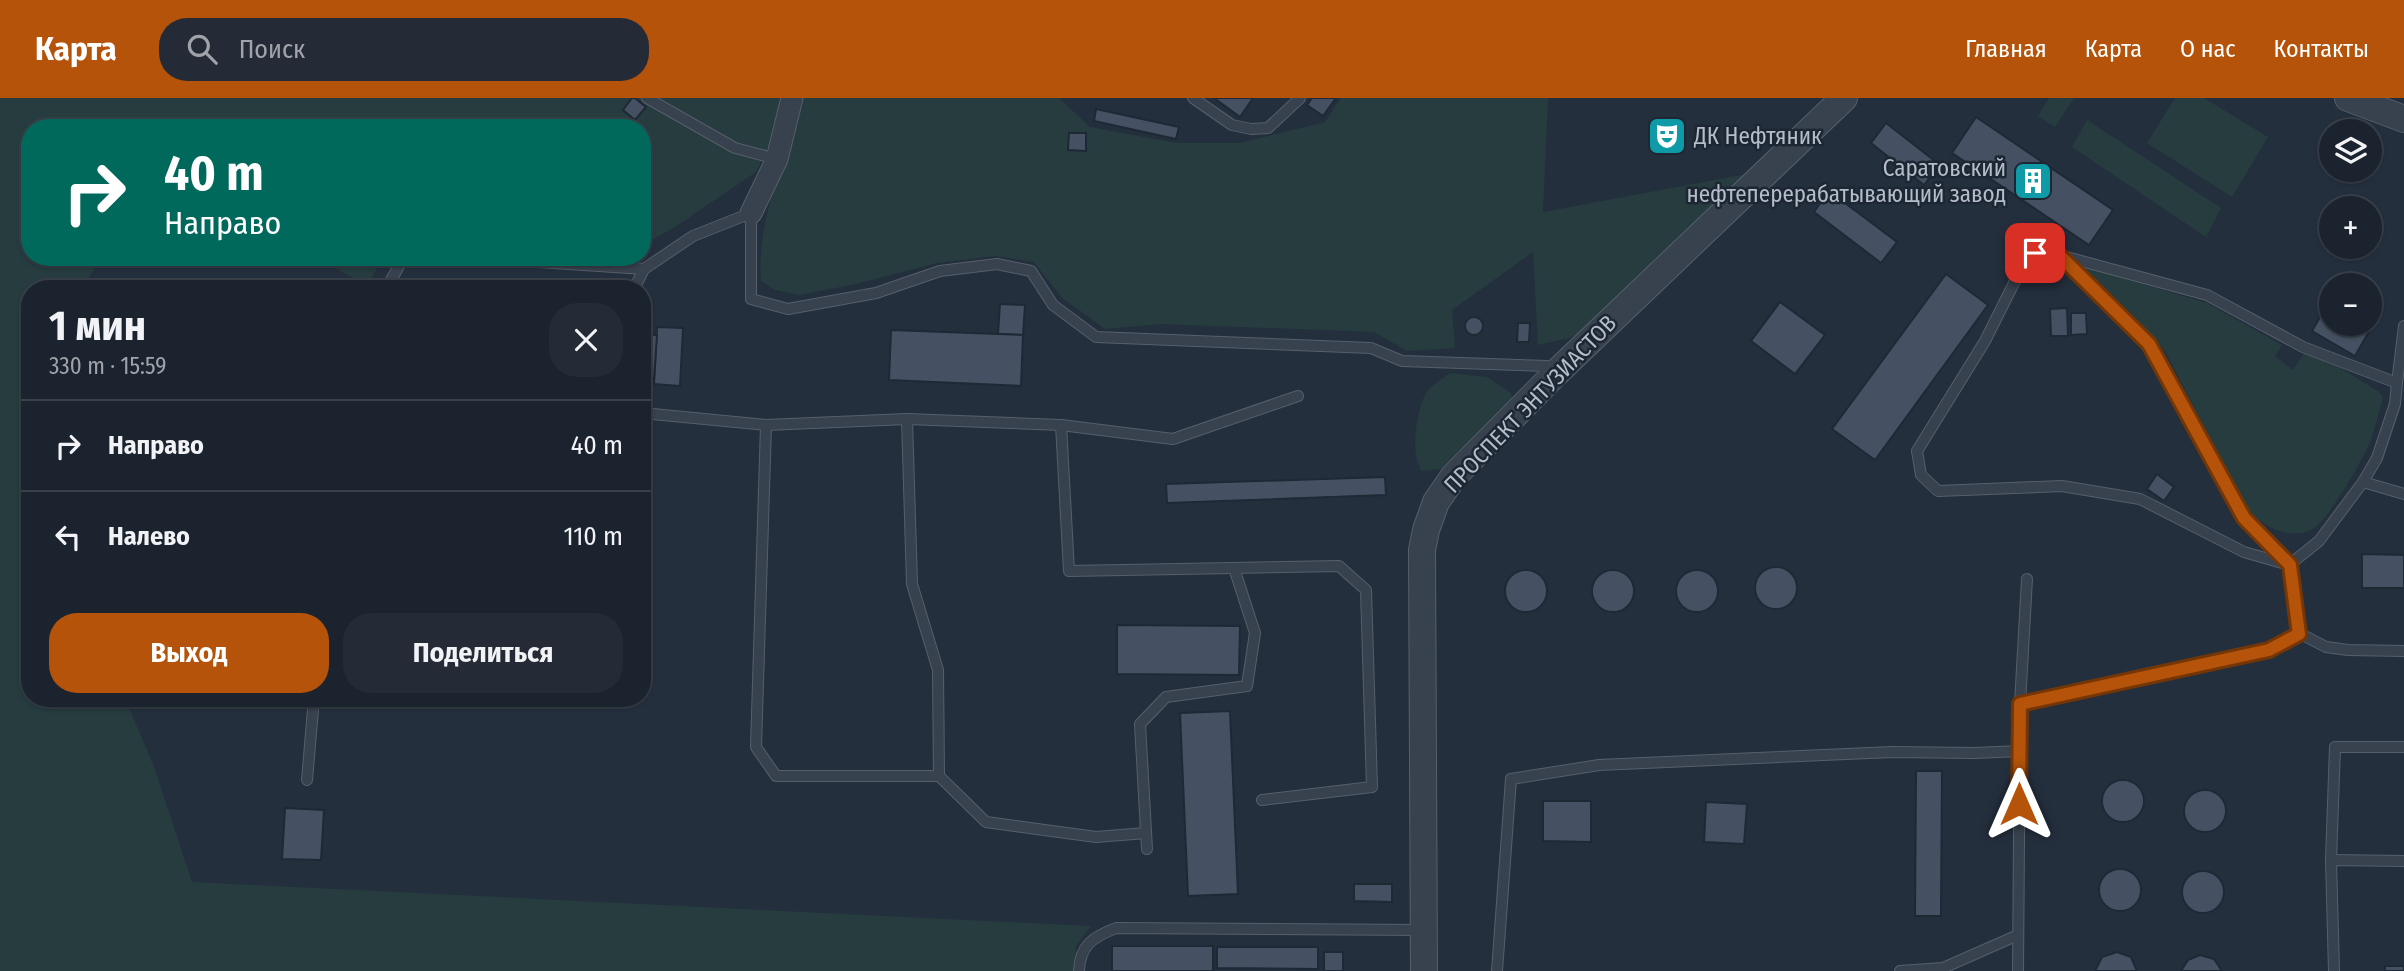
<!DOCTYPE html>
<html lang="ru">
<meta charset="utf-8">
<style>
body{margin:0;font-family:"Fira Sans Condensed",sans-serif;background:#242b36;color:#f1f3f6;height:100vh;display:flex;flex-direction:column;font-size:26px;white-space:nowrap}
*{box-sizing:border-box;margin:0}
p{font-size:23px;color:#a0a4aa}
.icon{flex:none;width:38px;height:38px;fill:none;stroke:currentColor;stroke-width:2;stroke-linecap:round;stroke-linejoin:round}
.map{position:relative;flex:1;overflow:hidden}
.panel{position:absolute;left:21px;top:182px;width:630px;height:427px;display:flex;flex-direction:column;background:#1b232e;border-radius:28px;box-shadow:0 2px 5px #0004,0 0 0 2px #39404a}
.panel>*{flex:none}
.hud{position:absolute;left:21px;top:21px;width:630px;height:147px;border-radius:28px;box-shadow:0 2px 5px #0004,0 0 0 2px #39404a;background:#00695c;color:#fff;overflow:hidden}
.tools{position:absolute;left:2319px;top:21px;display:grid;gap:14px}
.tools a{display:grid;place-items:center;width:63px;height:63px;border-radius:50%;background:#1b232e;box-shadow:0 2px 5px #0004,0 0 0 2px #39404a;font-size:35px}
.pin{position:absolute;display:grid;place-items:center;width:60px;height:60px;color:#fff;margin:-30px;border-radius:14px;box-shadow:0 4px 10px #0006}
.me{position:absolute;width:77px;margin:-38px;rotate:0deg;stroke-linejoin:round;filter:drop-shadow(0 0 5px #0008)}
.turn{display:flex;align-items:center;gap:24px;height:147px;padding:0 28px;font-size:32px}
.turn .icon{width:91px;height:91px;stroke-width:2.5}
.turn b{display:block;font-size:49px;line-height:60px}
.round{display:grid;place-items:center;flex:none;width:74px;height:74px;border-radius:28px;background:#242b36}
.headline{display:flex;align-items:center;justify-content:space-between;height:119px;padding:0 28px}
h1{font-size:42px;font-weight:700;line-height:52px}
.cta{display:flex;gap:14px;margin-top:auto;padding:14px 28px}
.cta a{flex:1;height:80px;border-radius:28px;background:#b45309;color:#fff;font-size:28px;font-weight:700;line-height:80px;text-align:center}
.cta a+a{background:#242b36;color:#f1f3f6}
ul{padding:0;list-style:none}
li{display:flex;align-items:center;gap:21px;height:91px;padding:0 28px;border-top:2px solid #39404a}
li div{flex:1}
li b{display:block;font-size:26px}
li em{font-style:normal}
header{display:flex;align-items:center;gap:42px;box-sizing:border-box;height:98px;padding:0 35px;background:#b45309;color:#fff}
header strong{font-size:33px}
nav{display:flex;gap:38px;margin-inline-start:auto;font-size:24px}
.search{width:490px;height:63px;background:#242b36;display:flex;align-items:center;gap:18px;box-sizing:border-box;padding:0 24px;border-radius:28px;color:#a0a4aa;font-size:26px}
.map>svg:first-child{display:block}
</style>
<header>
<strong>Карта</strong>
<div class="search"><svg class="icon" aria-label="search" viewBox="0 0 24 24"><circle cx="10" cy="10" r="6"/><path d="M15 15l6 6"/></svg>Поиск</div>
<nav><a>Главная</a><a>Карта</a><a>О нас</a><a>Контакты</a></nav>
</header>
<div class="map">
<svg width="2404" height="873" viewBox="0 0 2404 873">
<rect width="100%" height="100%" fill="#242f3e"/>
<g fill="#263c3f">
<polygon points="0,0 783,0 773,39 756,74 678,127 642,148 642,30 30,30 30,159 281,159 173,170 95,170 81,191 30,191 30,600 125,600 154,669 192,784 1091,828 1076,848 1074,873 0,873"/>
<path d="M803 0H1059L1090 29 1177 45H1239L1325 24 1341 0H1548L1543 114 1747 76 1592 228 1570 240 1538 247 1533 154 1452 212 1455 250 1407 253 1374 234 1160 226 1105 231 1061 199 1034 164 996 158 937 165 856 186 800 197 775 192 761 183C756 124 786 57 803 0Z"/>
<polygon points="2049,0 2074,0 2055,29 2038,18"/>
<polygon points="2175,0 2204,0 2268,39 2232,99 2147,45"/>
<polygon points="2087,22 2221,110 2206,139 2072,49"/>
<polygon points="315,159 383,159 367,188"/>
<path d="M2084 169 2207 205 2282 247 2275 258 2293 272 2304 255 2311 252 2378 293 2383 299C2379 313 2376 328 2371 342 2363 361 2328 424 2311 432 2290 442 2266 429 2250 416L2166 255 2153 238Z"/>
<path d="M1450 275 1487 279 1511 295 1513 304 1448 370 1422 373C1410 357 1416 315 1425 297 1429 288 1442 281 1450 275Z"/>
</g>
<g fill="#455162" stroke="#1f2835" stroke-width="2">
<polygon points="632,0 635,0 646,9 635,22 623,12"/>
<polygon points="1214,0 1253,0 1240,19"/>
<polygon points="1312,0 1336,0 1323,18 1307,7"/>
<polygon points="1096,11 1179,29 1176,41 1094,23"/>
<polygon points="1976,19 2113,112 2089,147 1952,55"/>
<polygon points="1886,25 1940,67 1924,87 1871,45"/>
<polygon points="1069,35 1086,35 1086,53 1068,52"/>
<polygon points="1829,93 1897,144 1881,165 1814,114"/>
<polygon points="1946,176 1988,207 1875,362 1832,331"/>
<polygon points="2331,200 2331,226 2370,226 2370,211 2379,216 2355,258 2312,233"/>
<polygon points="1780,204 1825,237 1795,276 1751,243"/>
<polygon points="1000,206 1025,207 1023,237 998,236"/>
<polygon points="2067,210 2068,238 2051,238 2050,211"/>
<polygon points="2071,215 2086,215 2087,236 2071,237"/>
<circle cx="1474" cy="228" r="9"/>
<polygon points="1518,225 1530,225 1529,244 1517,244"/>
<polygon points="657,229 683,230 680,288 654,286"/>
<polygon points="891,232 1023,237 1021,288 889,282"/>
<polygon points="642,236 657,237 654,281 642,281"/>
<polygon points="2157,376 2174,389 2164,403 2147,391"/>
<polygon points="1385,379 1386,397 1167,405 1166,386"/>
<polygon points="2362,456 2404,457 2404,490 2362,490"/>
<circle cx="1776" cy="490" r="21"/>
<circle cx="1697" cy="493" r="21"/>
<circle cx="1526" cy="493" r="21"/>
<circle cx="1613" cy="493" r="21"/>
<polygon points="1117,527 1240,528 1239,577 1117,576"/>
<polygon points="1230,613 1238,796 1188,798 1180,615"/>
<polygon points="1916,673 1942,673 1941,818 1915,818"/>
<circle cx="2123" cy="703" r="21"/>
<circle cx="2205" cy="713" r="21"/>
<polygon points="1543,703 1591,703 1591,744 1543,743"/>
<polygon points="1706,704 1747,706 1744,746 1704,744"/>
<polygon points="285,710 324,712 321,762 282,761"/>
<circle cx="2120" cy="792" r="21"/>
<circle cx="2203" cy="794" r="21"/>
<polygon points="1354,786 1392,786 1392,804 1354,803"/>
<rect x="1112" y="848" width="101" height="25"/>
<polygon points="1217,849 1318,849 1318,871 1217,870"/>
<rect x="1324" y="854" width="19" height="19"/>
<polygon points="2117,854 2131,859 2137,873 2095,873 2102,859"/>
<polygon points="2200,857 2214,861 2222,873 2181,873 2188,862"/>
<rect x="2385" y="868" width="19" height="5"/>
</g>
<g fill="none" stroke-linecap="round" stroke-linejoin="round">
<defs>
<g id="service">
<polyline points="647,0 735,50 777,61"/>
<polyline points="1193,0 1232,27 1251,31 1268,30 1300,0"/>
<polygon points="2035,155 2059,157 2207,197 2303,249 2397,285 2395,306 2377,360 2363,384 2319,443 2289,467 2244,454 2140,401 2062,388 1938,393 1921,377 1917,353 1985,243 2017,179"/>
<polyline points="465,159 644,171"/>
<polyline points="2062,160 2149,245 2243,420 2289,467 2299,535"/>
<polyline points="386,191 404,159"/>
<polyline points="634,191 644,171 693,138 751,115 751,201 788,211 876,195 940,173 997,166 1031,173 1053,207 1096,239 1371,250 1402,263 1547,268 1554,274"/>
<polyline points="2397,285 2404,228"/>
<polyline points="642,315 766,327 756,649 776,678 939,678 938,572 912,486 907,321 1061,327 1173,341 1298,298"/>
<polyline points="766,327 907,321"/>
<polyline points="1061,327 1069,473 1339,468 1366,492 1372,689 1262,702"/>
<polyline points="2363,384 2404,396"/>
<polyline points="2299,535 2326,549 2348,552 2404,553"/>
<polyline points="2020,606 2269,552 2299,535"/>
<polyline points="939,678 986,724 1096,739 1146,735"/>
<polyline points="307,682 314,600"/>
<polyline points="1147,751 1140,626 1166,599 1247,588 1255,535 1234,470"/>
<polyline points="2331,762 2335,649 2404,649"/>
<path d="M1079 873C1080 847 1093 839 1116 830L1423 832"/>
<polyline points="1497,873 1511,681 1599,667 1892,654 1975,655 2020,653"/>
<polyline points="1900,873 1943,870 2018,837"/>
<polyline points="2018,873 2020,606 2027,481"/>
<polyline points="2334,873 2331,762 2404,763"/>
</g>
<polyline id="minor" points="751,115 777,61 792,0"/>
<g id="tertiary">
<polyline points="2348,0 2404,21"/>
<polyline points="1424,873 1422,452 1426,432 1436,404 1454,378 1556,275 1844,0"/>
</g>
</defs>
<use href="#service" stroke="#565f6c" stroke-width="12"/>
<use href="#minor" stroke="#565f6c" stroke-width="23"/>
<use href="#tertiary" stroke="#565f6c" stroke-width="28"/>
<use href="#service" stroke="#38414e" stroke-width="10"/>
<use href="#minor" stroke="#38414e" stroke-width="21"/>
<use href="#tertiary" stroke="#38414e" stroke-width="26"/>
</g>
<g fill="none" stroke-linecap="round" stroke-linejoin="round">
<defs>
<polyline id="route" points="2019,706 2020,606 2269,552 2299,536 2290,467 2244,420 2149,246 2059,157 2035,155"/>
</defs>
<use href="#route" stroke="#753606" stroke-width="18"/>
<use href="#route" stroke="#b45309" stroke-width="12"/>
</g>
<defs>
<symbol id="theatre-square" viewBox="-11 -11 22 22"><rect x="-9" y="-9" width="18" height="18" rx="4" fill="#0f9aa8" stroke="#1d2633"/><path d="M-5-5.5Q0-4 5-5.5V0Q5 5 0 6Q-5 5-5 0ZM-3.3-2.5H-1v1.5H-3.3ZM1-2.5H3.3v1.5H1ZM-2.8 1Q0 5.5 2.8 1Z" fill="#fff"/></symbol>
<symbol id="building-square" viewBox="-11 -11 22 22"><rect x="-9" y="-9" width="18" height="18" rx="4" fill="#0f9aa8" stroke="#1d2633"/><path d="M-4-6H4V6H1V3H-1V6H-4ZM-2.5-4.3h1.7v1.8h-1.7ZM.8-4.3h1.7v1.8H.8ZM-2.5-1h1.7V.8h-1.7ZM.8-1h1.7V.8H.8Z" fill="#fff"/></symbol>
</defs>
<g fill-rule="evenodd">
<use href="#theatre-square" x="1645" y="16" width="44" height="44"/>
<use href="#building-square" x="2011" y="61" width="44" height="44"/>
</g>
<g text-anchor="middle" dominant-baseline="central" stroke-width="5" stroke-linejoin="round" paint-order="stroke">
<g font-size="23" fill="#b4bcc9" stroke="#1d2633" text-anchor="start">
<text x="1694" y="38">ДК Нефтяник</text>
<text x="2006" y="70" text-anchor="end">Саратовский<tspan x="2006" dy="26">нефтеперерабатывающий завод</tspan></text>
</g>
<g font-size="23" fill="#b4bcc9" stroke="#1d2633">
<text transform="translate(1530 306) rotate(-46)">ПРОСПЕКТ ЭНТУЗИАСТОВ</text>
</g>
</g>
</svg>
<div class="tools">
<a><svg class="icon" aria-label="layers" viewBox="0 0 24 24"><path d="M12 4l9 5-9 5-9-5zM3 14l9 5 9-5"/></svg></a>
<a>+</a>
<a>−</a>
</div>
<div class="pin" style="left:2035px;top:155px;background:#d93025"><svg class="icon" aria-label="arrive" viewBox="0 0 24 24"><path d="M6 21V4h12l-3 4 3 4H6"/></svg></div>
<svg class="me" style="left:2019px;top:706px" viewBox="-20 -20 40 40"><path d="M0-17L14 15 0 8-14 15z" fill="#b45309" stroke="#fff" stroke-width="4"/></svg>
<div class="hud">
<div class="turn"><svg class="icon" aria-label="right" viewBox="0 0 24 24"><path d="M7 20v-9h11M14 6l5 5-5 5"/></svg><div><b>40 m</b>Направо</div></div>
</div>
<section class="panel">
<div class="headline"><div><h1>1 мин</h1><p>330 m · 15:59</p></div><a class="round"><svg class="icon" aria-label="close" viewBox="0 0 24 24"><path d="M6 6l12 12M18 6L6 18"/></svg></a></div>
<ul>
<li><svg class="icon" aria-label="right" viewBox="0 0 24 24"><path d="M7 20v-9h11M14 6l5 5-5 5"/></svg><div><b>Направо</b></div><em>40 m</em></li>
<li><svg class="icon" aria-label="left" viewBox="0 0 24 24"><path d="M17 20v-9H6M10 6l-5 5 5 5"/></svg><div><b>Налево</b></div><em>110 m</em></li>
</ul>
<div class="cta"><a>Выход</a><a>Поделиться</a></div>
</section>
</div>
